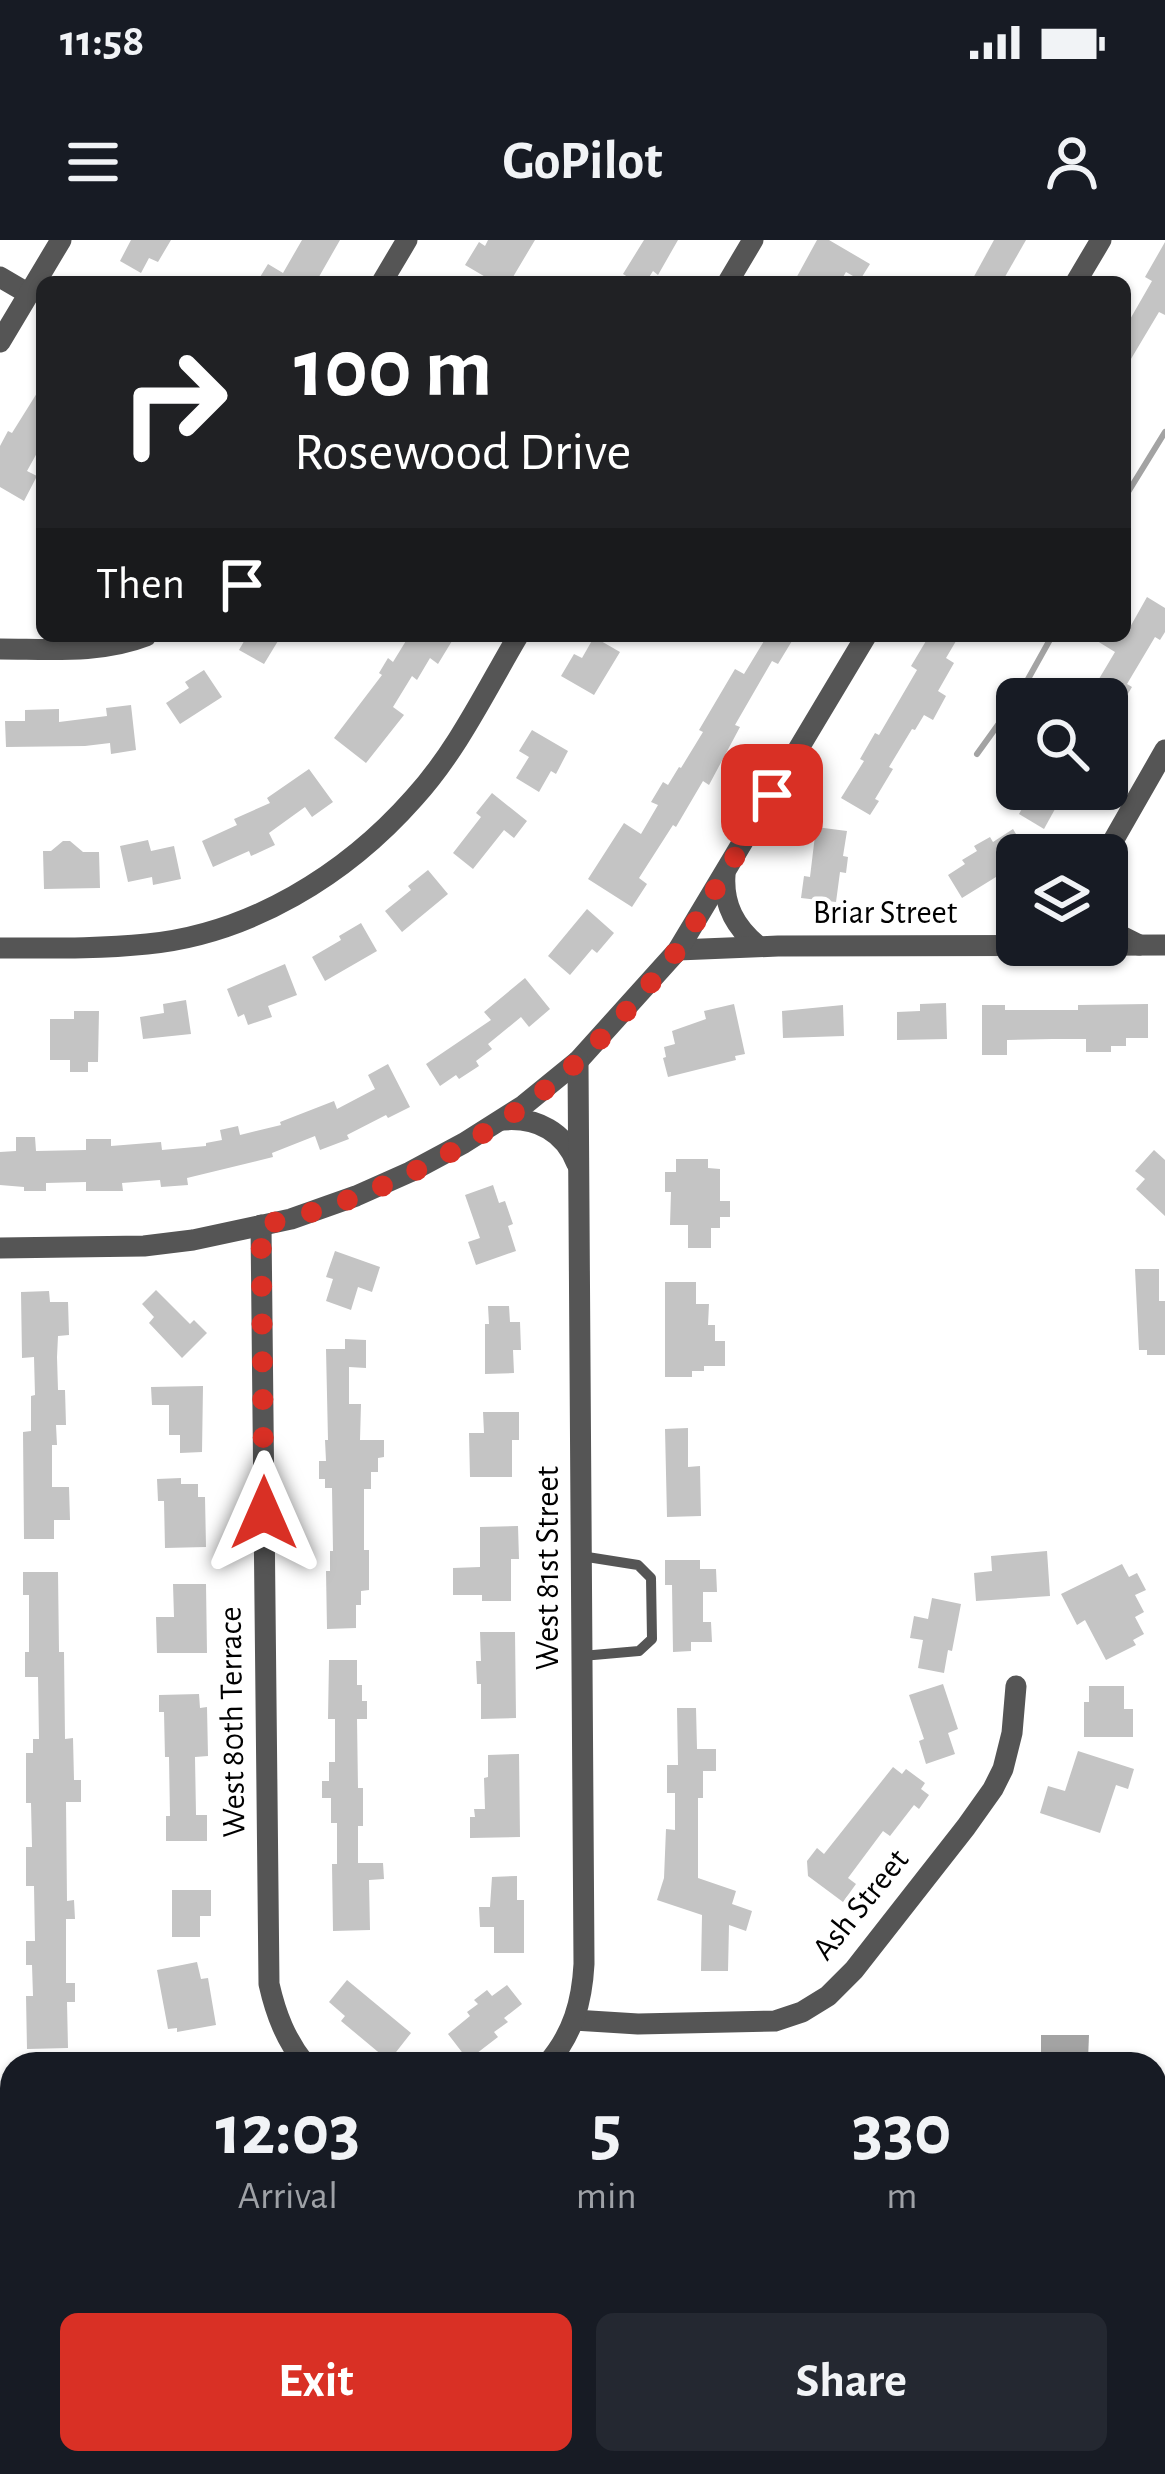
<!DOCTYPE html>
<style>
body{margin:0;font-family:"Alegreya Sans",sans-serif;background:#242831;color:#f1f3f6;height:100vh;display:flex;flex-direction:column;font-size:45px;white-space:nowrap}
*{box-sizing:border-box;margin:0}
p{font-size:39px;color:#9ea1a6}
.icon{flex:none;width:66px;height:66px;fill:none;stroke:currentColor;stroke-width:2;stroke-linecap:round;stroke-linejoin:round}
.map{position:relative;flex:1;overflow:hidden}
.side{position:absolute;left:0px;top:1812px;width:1167px;height:423px;display:flex;flex-direction:column;background:#171b24;border-radius:36px 36px 0 0;box-shadow:0 3px 9px #0004}
.side>*{flex:none}
.hud{position:absolute;left:36px;top:36px;width:1095px;height:366px;border-radius:18px;box-shadow:0 3px 9px #0004;background:#202124;color:#fff;overflow:hidden}
.tools{position:absolute;left:996px;top:438px;display:grid;gap:24px}
.tools a{display:grid;place-items:center;width:132px;height:132px;border-radius:18px;background:#171b24;box-shadow:0 3px 9px #0004;font-size:60px}
.pin{position:absolute;display:grid;place-items:center;width:102px;height:102px;color:#fff;margin:-51px;border-radius:24px;box-shadow:0 6px 18px #0006}
.me{position:absolute;width:132px;margin:-66px;rotate:0deg;stroke-linejoin:round;filter:drop-shadow(0 0 9px #0008)}
.turn{display:flex;align-items:center;gap:42px;height:252px;padding:0 60px;font-size:54px}
.turn .icon{width:156px;height:156px;stroke-width:2.5}
.turn b{display:block;font-size:84px;line-height:102px}
.then{display:flex;align-items:center;height:114px;padding:0 60px;background:#0003;gap:24px;font-size:45px}
.eta{display:flex;justify-content:space-evenly;align-items:center;height:204px;text-align:center}
.eta b{font-size:72px;font-weight:700;line-height:84px}
.primary-button{display:flex;gap:24px;margin-top:auto;padding:24px 60px}
.primary-button a{flex:1;height:138px;border-radius:18px;background:#d93025;color:#fff;font-size:48px;font-weight:700;line-height:138px;text-align:center}
.primary-button a+a{background:#242831;color:#f1f3f6}
.status{display:flex;justify-content:space-between;align-items:center;height:84px;padding:0 60px;background:#171b24;direction:ltr}
.status svg{height:33px;fill:currentColor}
header{display:flex;justify-content:space-between;align-items:center;height:156px;padding:0 60px;background:#171b24;font-size:54px;font-weight:700}
.map>svg:first-child{display:block}
</style>
<div class="status"><b>11:58</b><svg viewBox="0 0 49 12"><path d="M0 12V9h3v3zM5 12V6h3v6zM10 12V3h3v9zM15 12V0h3v12zM26 1h20v11H26zM47 4h2v5h-2z"/></svg></div>
<header><svg class="icon" aria-label="menu" viewBox="0 0 24 24"><path d="M4 6h16M4 12h16M4 18h16"/></svg>GoPilot<svg class="icon" aria-label="person" viewBox="0 0 24 24"><circle cx="12" cy="8" r="4"/><path d="M4 21q1-7 8-7t8 7"/></svg></header>
<div class="map">
<svg width="1165" height="2234" viewBox="0 0 1165 2234">
<rect width="100%" height="100%" fill="#fff"/>
<polygon fill="#a3a3a3" points="1041,1795 1089,1795 1088,1820 1041,1819"/>
<g fill="none" stroke-linecap="round" stroke-linejoin="round">
<g stroke="#a3a3a3" stroke-width="6">
<polyline points="1125,257 1165,192"/>
<polyline points="977,514 1018,457 1052,396"/>
</g>
</g>
<g fill="#c4c4c4">
<polygon points="131,0 171,0 158,22 149,18 141,33 120,21"/>
<polygon points="302,0 340,0 316,42 257,42 268,24 283,33"/>
<polygon points="488,0 535,0 510,42 494,42 465,25 479,2 485,6"/>
<polygon points="644,0 678,0 658,35 653,31 646,42 636,42 623,34"/>
<polygon points="817,0 829,0 870,24 860,40 846,32 840,42 794,42"/>
<polygon points="994,0 1026,0 1002,42 971,42"/>
<polygon points="1165,2 1165,75 1159,72 1125,129 1125,88 1152,41 1145,37"/>
<polygon points="42,145 42,204 27,231 37,236 24,261 0,247 0,206 8,191 12,193"/>
<polygon points="1147,357 1165,368 1165,392 1160,400 1155,397 1127,444 1132,447 1107,488 1107,459 1087,459 1115,412 1089,396 1125,396"/>
<polygon points="247,396 281,396 264,424 239,410"/>
<polygon points="409,396 455,396 438,424 430,418 417,440 412,436 393,467 404,475 366,523 334,498 382,435 379,433 388,418 393,422"/>
<polygon points="767,396 795,396 778,424 772,421 735,485 740,487 709,545 703,541 676,587 673,585 639,638 647,644 632,667 588,639 624,583 641,594 658,565 651,562 663,542 668,545 679,527 681,528 703,492 699,490 735,429 744,434"/>
<polygon points="929,396 959,396 946,418 954,423 938,451 946,456 933,480 924,475 915,490 912,489 889,527 893,529 875,559 879,561 870,575 841,558 864,521 860,519 875,493 879,495 917,430 911,426"/>
<polygon points="594,397 620,412 594,455 561,436 574,414 582,418"/>
<polygon points="204,430 222,457 180,484 166,463 189,448 185,442"/>
<polygon points="131,465 136,510 111,514 110,503 85,506 6,507 5,481 25,481 25,470 59,469 59,482 107,476 106,468"/>
<polygon points="532,490 568,511 556,534 551,531 539,552 516,538 529,517 519,511"/>
<polygon points="309,529 333,562 312,577 305,567 269,593 275,605 251,616 249,611 213,627 202,601 237,585 234,579 270,563 267,558"/>
<polygon points="1033,549 1066,549 1044,589 1019,574"/>
<polygon points="492,553 527,581 514,598 504,590 473,629 453,613 481,577 476,573"/>
<polygon points="816,587 847,591 843,616 848,617 846,633 840,632 836,662 801,658 804,636 810,637"/>
<polygon points="1013,589 1029,615 1017,615 1017,624 962,658 948,635 965,624 962,620 977,611 974,606 990,597 993,602"/>
<polygon points="148,600 151,611 174,606 181,639 153,645 152,637 128,642 120,606"/>
<polygon points="63,601 70,601 83,612 99,612 100,648 44,649 43,611 51,611"/>
<polygon points="428,630 448,654 402,692 385,671 411,650 408,646"/>
<polygon points="587,669 614,693 597,713 592,709 570,735 548,716"/>
<polygon points="361,683 377,711 325,741 312,717 341,700 339,696"/>
<polygon points="285,724 297,755 268,766 272,777 248,785 244,774 238,777 227,749"/>
<polygon points="525,738 550,769 529,787 521,777 488,804 492,809 476,821 479,826 459,839 456,835 440,846 426,824 491,780 484,772"/>
<polygon points="186,760 191,794 143,799 140,777 164,773 163,764"/>
<polygon points="946,763 947,799 897,800 897,772 920,771 920,764"/>
<polygon points="734,764 745,814 735,816 736,820 668,837 663,818 666,817 664,807 675,804 672,791 706,779 704,771"/>
<polygon points="1148,764 1148,798 1126,798 1126,806 1111,806 1111,812 1086,812 1086,799 1052,799 1007,800 1007,815 982,815 982,765 1005,765 1005,770 1078,770 1078,765"/>
<polygon points="843,765 844,796 783,798 782,771"/>
<polygon points="74,771 99,771 98,822 88,822 88,832 70,832 70,820 50,820 50,779 74,779"/>
<polygon points="388,824 410,867 388,878 386,875 347,895 349,899 320,910 315,896 272,913 273,917 187,938 188,945 161,947 160,940 122,943 123,951 86,951 86,942 46,943 46,951 24,951 24,947 0,945 0,912 16,911 16,897 35,897 36,911 86,910 86,899 111,899 111,906 161,902 162,910 206,906 206,903 222,900 220,890 238,886 240,895 281,885 280,882 334,861 337,869 375,849 368,835"/>
<polygon points="1154,910 1165,920 1165,976 1136,949 1145,939 1135,931"/>
<polygon points="676,919 708,919 708,928 720,929 720,961 730,961 730,977 720,977 720,988 711,988 711,1008 688,1008 688,985 670,985 671,952 665,952 665,932 676,932"/>
<polygon points="493,945 499,963 505,961 513,984 508,986 516,1011 476,1025 468,1002 480,998 465,955"/>
<polygon points="335,1011 380,1027 372,1052 358,1047 351,1070 326,1061 333,1039 326,1037"/>
<polygon points="1135,1029 1159,1029 1159,1061 1165,1061 1165,1115 1147,1115 1147,1110 1139,1110"/>
<polygon points="665,1042 696,1042 696,1064 709,1064 708,1085 715,1085 715,1101 725,1101 725,1126 704,1126 704,1131 692,1131 692,1137 665,1137"/>
<polygon points="156,1050 190,1084 194,1080 207,1093 182,1118 149,1083 154,1077 142,1064"/>
<polygon points="49,1051 50,1062 68,1062 69,1095 58,1096 57,1117 58,1150 65,1150 66,1185 56,1185 57,1205 52,1205 52,1247 69,1247 70,1280 54,1280 54,1299 24,1299 23,1192 31,1191 31,1156 35,1155 34,1117 22,1118 21,1052"/>
<polygon points="488,1066 509,1066 510,1082 520,1082 521,1110 513,1110 514,1133 485,1134 485,1084 489,1084"/>
<polygon points="345,1099 366,1100 366,1128 349,1127 349,1164 361,1164 360,1200 384,1200 384,1217 378,1218 378,1232 371,1232 371,1249 364,1249 364,1310 369,1310 369,1350 361,1351 361,1365 356,1365 356,1388 327,1389 326,1331 330,1331 330,1311 333,1311 332,1248 325,1248 325,1239 319,1239 319,1221 326,1221 325,1200 328,1200 326,1109 345,1109"/>
<polygon points="203,1146 202,1212 180,1213 180,1195 169,1195 169,1165 152,1165 151,1147"/>
<polygon points="483,1172 519,1172 519,1200 512,1200 512,1237 470,1237 469,1193 484,1193"/>
<polygon points="688,1188 688,1227 700,1226 701,1276 667,1277 665,1189"/>
<polygon points="181,1238 181,1244 198,1244 198,1257 205,1257 206,1307 165,1308 164,1261 158,1261 157,1239"/>
<polygon points="518,1286 519,1319 511,1319 511,1361 482,1361 482,1355 453,1355 453,1328 480,1327 480,1287"/>
<polygon points="1047,1311 1050,1356 976,1361 974,1333 992,1331 991,1316"/>
<polygon points="665,1320 700,1320 700,1329 716,1329 717,1352 703,1352 703,1382 711,1382 712,1402 691,1402 691,1411 673,1412 672,1345 665,1345"/>
<polygon points="1122,1324 1129,1337 1137,1333 1146,1350 1135,1355 1144,1372 1135,1377 1144,1394 1133,1400 1136,1405 1106,1420 1085,1380 1077,1385 1061,1354"/>
<polygon points="23,1332 58,1332 59,1412 64,1412 65,1499 73,1498 74,1540 81,1540 81,1562 66,1562 67,1661 74,1660 75,1679 66,1679 66,1743 75,1743 75,1762 67,1762 68,1808 27,1809 26,1756 33,1756 32,1725 26,1725 26,1701 35,1701 34,1646 26,1646 26,1607 32,1607 31,1563 26,1563 26,1513 33,1513 33,1499 39,1499 38,1437 25,1437 25,1412 29,1412 29,1355 23,1355"/>
<polygon points="173,1344 206,1344 207,1413 157,1413 156,1377 174,1377"/>
<polygon points="932,1358 961,1364 952,1411 948,1410 944,1433 918,1428 923,1400 910,1398 914,1376 928,1379"/>
<polygon points="480,1392 515,1392 516,1478 481,1479 481,1444 477,1444 476,1421 481,1421"/>
<polygon points="329,1420 357,1420 357,1445 362,1445 362,1461 367,1461 367,1479 357,1479 358,1548 363,1548 363,1586 358,1586 358,1623 383,1623 384,1639 369,1640 370,1690 333,1691 332,1624 337,1624 337,1583 331,1583 331,1558 322,1558 322,1541 329,1541 329,1522 335,1522 335,1479 328,1479"/>
<polygon points="943,1444 958,1489 948,1493 955,1514 926,1524 919,1501 924,1499 909,1455"/>
<polygon points="1089,1446 1124,1446 1124,1469 1133,1469 1133,1497 1084,1497 1084,1462 1089,1462"/>
<polygon points="199,1454 200,1468 207,1467 208,1516 195,1517 196,1575 207,1575 207,1601 166,1601 166,1576 170,1576 169,1517 165,1517 164,1472 159,1472 159,1455"/>
<polygon points="677,1468 696,1468 697,1509 716,1509 716,1531 703,1531 703,1558 698,1558 698,1638 736,1651 732,1664 752,1671 746,1691 729,1685 728,1731 701,1731 702,1675 657,1660 664,1638 666,1589 675,1590 675,1553 667,1553 667,1525 678,1525"/>
<polygon points="1078,1511 1134,1529 1128,1549 1116,1545 1100,1593 1040,1573 1048,1546 1065,1551"/>
<polygon points="519,1514 520,1597 470,1598 470,1577 475,1577 474,1569 485,1569 484,1538 488,1537 488,1515"/>
<polygon points="893,1527 902,1534 906,1529 925,1543 921,1549 929,1555 919,1569 914,1565 890,1596 883,1591 848,1638 856,1644 843,1662 808,1636 807,1621 817,1608 824,1614"/>
<polygon points="517,1636 517,1660 524,1660 524,1713 494,1713 494,1687 480,1687 479,1667 490,1667 492,1637"/>
<polygon points="172,1650 211,1650 211,1676 200,1676 200,1697 172,1697"/>
<polygon points="197,1722 201,1739 208,1738 216,1785 177,1792 177,1788 168,1789 157,1730"/>
<polygon points="347,1740 411,1793 389,1821 341,1781 345,1776 329,1762"/>
<polygon points="507,1745 522,1764 504,1778 508,1782 494,1792 498,1797 468,1820 448,1794 470,1776 467,1772 478,1764 474,1760 487,1750 492,1756"/>
</g>
<g fill="none" stroke-linecap="round" stroke-linejoin="round">
<polyline stroke="#555" stroke-width="10" points="581,1316 638,1325 651,1338 652,1399 639,1411 582,1416"/>
<g stroke="#555" stroke-width="21">
<polyline points="0,37 29,54"/>
<polyline points="382,42 407,0"/>
<polyline points="728,42 753,0"/>
<polyline points="1076,42 1101,0"/>
<polyline points="0,102 61,0"/>
<path d="M0 409C49 409 100 414 146 396"/>
<polyline points="1105,615 1165,510"/>
<path d="M725 635C723 665 735 687 758 706"/>
<polyline points="1107,681 1119,695 1139,705"/>
<path d="M0 708C49 708 98 709 147 704 250 694 346 635 414 558 457 511 486 450 518 396"/>
<polyline points="678,710 778,706 1165,705"/>
<path d="M503 880C537 877 565 892 577 924"/>
<path d="M261 985 269 1744C276 1775 286 1800 305 1824"/>
<polyline points="0,1008 144,1006 193,1000 291,979 356,956 410,932 464,903 524,865 578,821 678,710 866,396"/>
<polyline points="574,1780 638,1784 775,1781 802,1772 828,1756 854,1730 966,1587 993,1549 1003,1529 1012,1493 1016,1446"/>
<path d="M547 1824C573 1794 582 1762 584 1724L578 821"/>
<polyline points="423,2223 423,2234"/>
<polyline points="713,2223 714,2234"/>
<polyline points="1012,2223 1012,2234"/>
</g>
<g stroke="#222" stroke-width="24">
<polyline points="1155,2053 1165,2053"/>
<polyline points="0,2058 12,2058"/>
</g>
</g>
<g fill="none" stroke-linecap="round" stroke-linejoin="round">
<path stroke="#d93025" stroke-width="21" stroke-dasharray="0 37.8" d="M264 1273 261 985C370 963 496 898 577 822 612 789 646 750 676 712 687 698 696 681 705 666 728 629 750 592 772 555"/>
</g>
<g text-anchor="middle" dominant-baseline="central" stroke-width="9" stroke-linejoin="round" paint-order="stroke">
<g font-size="33" fill="#000" stroke="#fff">
<text x="885" y="673">Briar Street</text>
<text transform="translate(548 1328) rotate(-90)">West 81st Street</text>
<text transform="translate(233 1482) rotate(-91)">West 80th Terrace</text>
<text transform="translate(861 1665) rotate(-51)">Ash Street</text>
</g>
</g>
</svg>
<div class="tools">
<a><svg class="icon" aria-label="search" viewBox="0 0 24 24"><circle cx="10" cy="10" r="6"/><path d="M15 15l6 6"/></svg></a>
<a><svg class="icon" aria-label="layers" viewBox="0 0 24 24"><path d="M12 4l9 5-9 5-9-5zM3 14l9 5 9-5"/></svg></a>
</div>
<div class="pin" style="left:772px;top:555px;background:#d93025"><svg class="icon" aria-label="arrive" viewBox="0 0 24 24"><path d="M6 21V4h12l-3 4 3 4H6"/></svg></div>
<svg class="me" style="left:264px;top:1273px" viewBox="-20 -20 40 40"><path d="M0-17L14 15 0 8-14 15z" fill="#d93025" stroke="#fff" stroke-width="4"/></svg>
<div class="hud">
<div class="turn"><svg class="icon" aria-label="right" viewBox="0 0 24 24"><path d="M7 20v-9h11M14 6l5 5-5 5"/></svg><div><b>100 m</b>Rosewood Drive</div></div>
<div class="then">Then<svg class="icon" aria-label="arrive" viewBox="0 0 24 24"><path d="M6 21V4h12l-3 4 3 4H6"/></svg></div>
</div>
<section class="side">
<div class="eta">
<div><b>12:03</b><p>Arrival</p></div>
<div><b>5</b><p>min</p></div>
<div><b>330</b><p>m</p></div>
</div>
<div class="primary-button"><a>Exit</a><a>Share</a></div>
</section>
</div>
